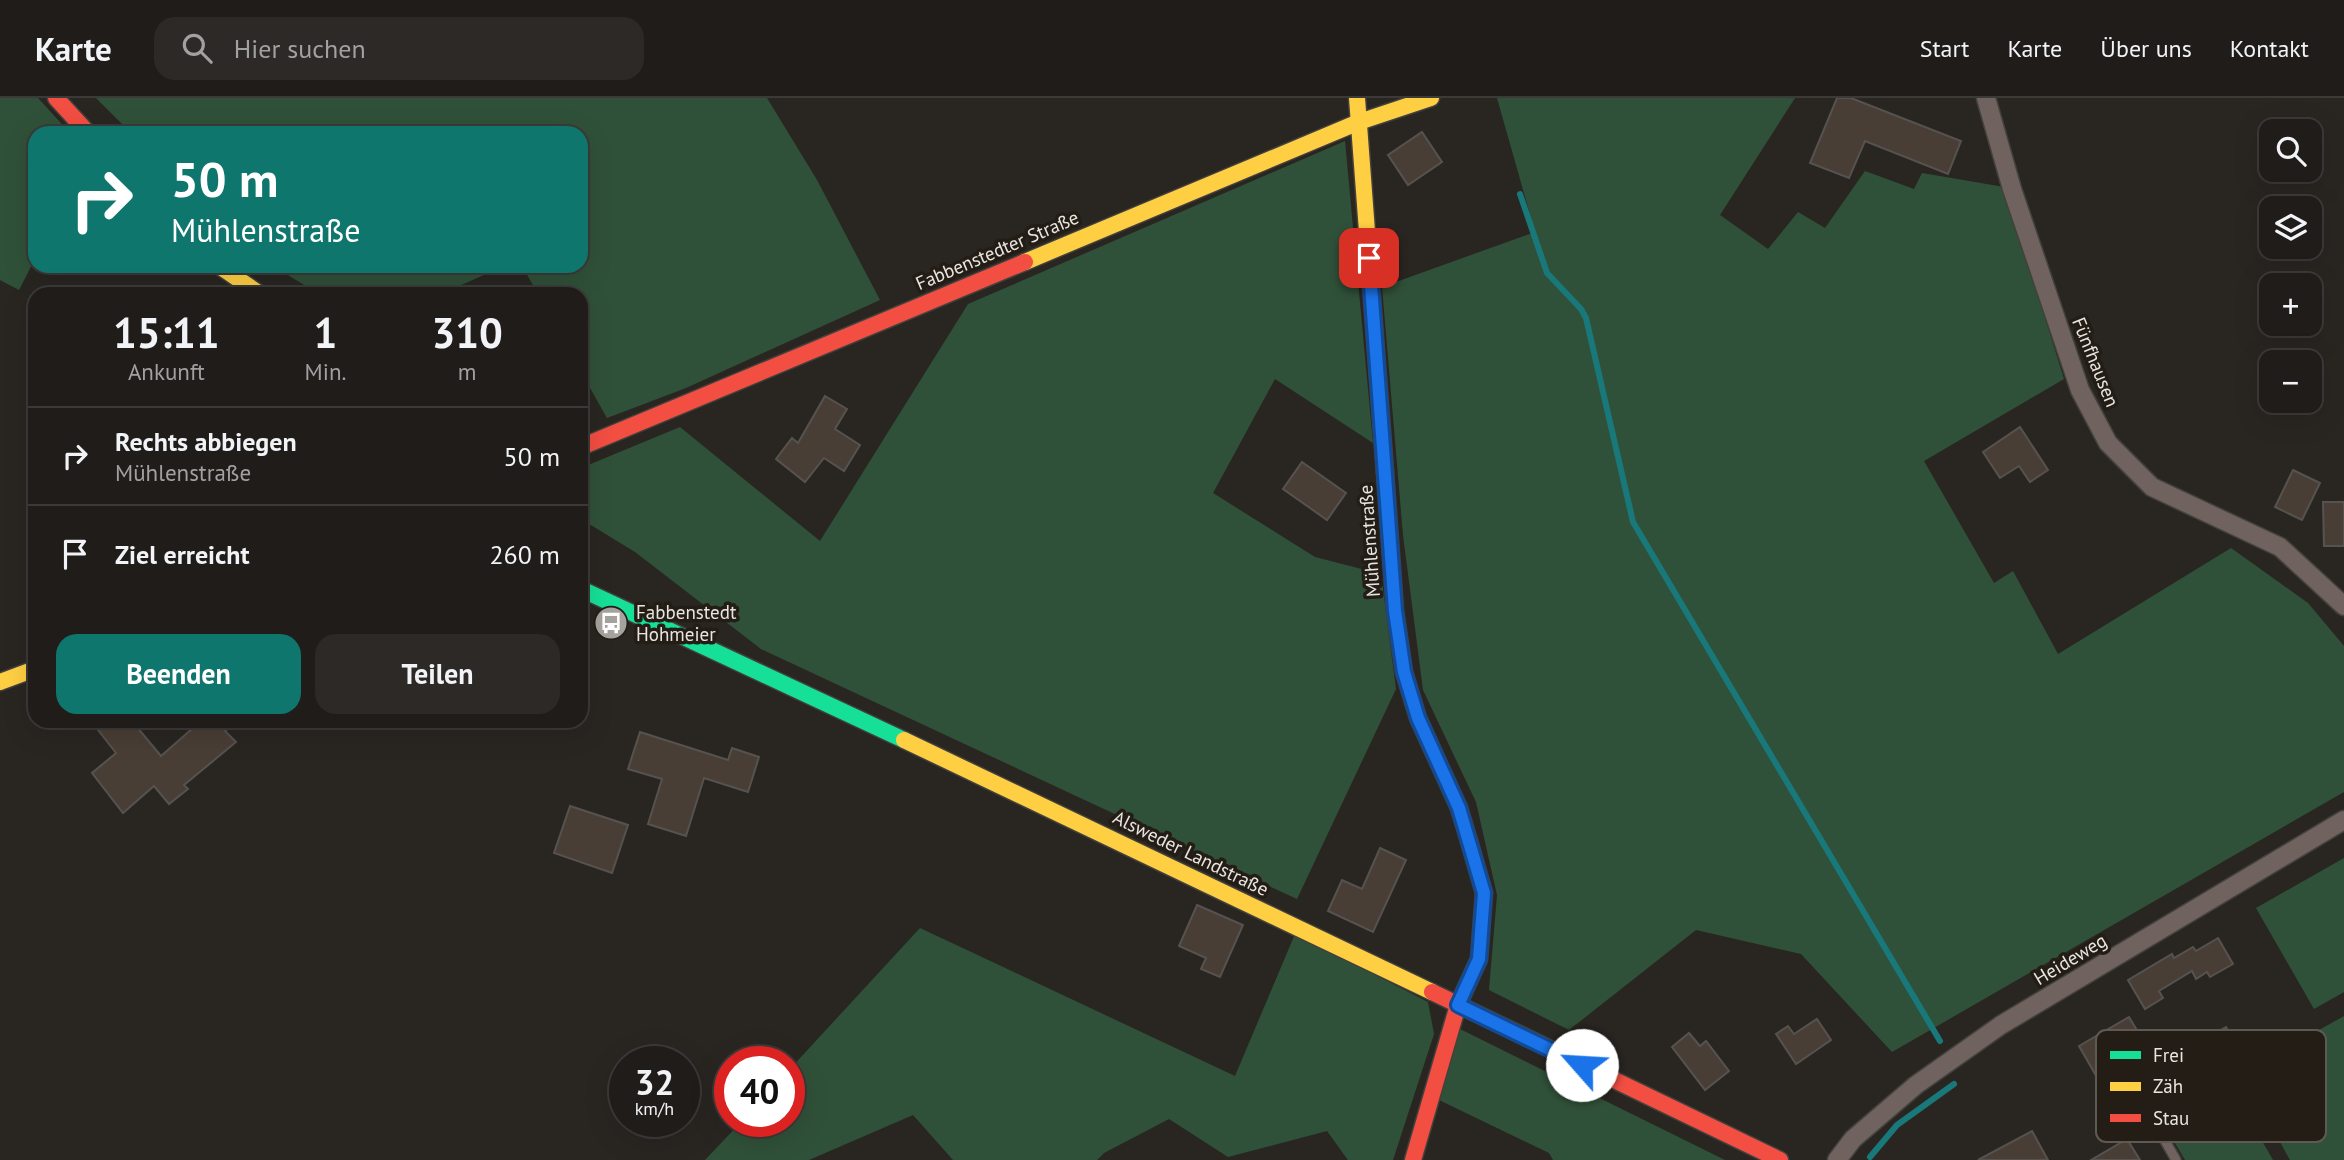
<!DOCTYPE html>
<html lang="de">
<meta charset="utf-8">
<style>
body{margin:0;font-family:"PT Sans",sans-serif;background:#2c2927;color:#f1f3f6;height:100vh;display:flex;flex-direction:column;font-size:26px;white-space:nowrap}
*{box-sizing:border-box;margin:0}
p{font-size:23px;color:#a1a1a2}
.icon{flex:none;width:38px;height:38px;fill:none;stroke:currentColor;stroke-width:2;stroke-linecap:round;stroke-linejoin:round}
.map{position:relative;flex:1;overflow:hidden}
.side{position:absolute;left:28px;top:189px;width:560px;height:441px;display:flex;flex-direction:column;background:#1f1c1a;border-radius:21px;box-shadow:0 7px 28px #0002,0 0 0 2px #3c3a39}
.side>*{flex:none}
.banner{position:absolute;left:28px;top:28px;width:560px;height:147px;border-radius:21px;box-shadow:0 7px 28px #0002,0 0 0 2px #3c3a39;background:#0f766e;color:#fff;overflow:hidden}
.buttons{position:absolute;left:2259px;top:21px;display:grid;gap:14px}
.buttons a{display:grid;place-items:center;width:63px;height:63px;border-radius:14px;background:#1f1c1a;box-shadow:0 7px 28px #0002,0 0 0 2px #3c3a39;font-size:35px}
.speed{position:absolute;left:609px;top:948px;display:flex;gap:14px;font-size:35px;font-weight:700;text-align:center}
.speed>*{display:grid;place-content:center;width:91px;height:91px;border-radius:50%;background:#1f1c1a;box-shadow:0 7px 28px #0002,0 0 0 2px #3c3a39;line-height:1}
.speed small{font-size:18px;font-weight:400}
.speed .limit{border:10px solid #d22;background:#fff;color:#111}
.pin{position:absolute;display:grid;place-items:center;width:60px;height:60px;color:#fff;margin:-30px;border-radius:14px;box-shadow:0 4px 10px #0006}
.me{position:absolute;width:77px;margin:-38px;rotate:296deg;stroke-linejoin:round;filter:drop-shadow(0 0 5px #0008)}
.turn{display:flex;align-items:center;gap:24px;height:147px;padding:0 28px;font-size:32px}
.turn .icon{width:91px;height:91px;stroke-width:2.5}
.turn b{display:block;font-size:49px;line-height:60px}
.eta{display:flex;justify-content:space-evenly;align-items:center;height:119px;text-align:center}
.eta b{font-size:42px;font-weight:700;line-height:49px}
.primary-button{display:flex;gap:14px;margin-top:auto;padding:14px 28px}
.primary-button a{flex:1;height:80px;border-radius:21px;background:#0f766e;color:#fff;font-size:28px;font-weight:700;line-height:80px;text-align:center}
.primary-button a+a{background:#2c2927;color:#f1f3f6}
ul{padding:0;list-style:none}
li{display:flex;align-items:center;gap:21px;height:98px;padding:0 28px;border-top:2px solid #3c3a39}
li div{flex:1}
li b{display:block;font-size:26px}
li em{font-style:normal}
header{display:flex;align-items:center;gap:42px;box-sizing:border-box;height:98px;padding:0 35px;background:#1f1c1a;border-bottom:2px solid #3c3a39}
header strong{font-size:33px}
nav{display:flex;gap:38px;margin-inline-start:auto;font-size:24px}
.search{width:490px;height:63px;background:#2c2927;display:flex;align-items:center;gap:18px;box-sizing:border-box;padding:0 24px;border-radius:21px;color:#a1a1a2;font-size:26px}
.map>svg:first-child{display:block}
</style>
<header>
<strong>Karte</strong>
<div class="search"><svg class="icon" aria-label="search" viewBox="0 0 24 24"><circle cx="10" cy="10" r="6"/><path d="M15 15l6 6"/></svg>Hier suchen</div>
<nav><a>Start</a><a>Karte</a><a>Über uns</a><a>Kontakt</a></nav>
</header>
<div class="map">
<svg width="2344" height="1062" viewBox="0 0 2344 1062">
<rect width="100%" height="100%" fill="#292622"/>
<g fill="#305139">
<polygon points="0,0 38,0 70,35 35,35 35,161 19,192 0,182"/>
<polygon points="96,0 767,0 817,82 880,202 686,290 607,320 581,274 581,196 538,196 522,168 581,168 581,35 131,35"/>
<polygon points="1497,0 1795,0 1720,117 1768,151 1798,114 1825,130 1865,73 1914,91 1922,75 2004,89 2064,281 1924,363 1994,485 2013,473 2058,556 2231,450 2308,505 2344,548 2344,694 1892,954 1801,856 1696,832 1569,932 1489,892 1497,797 1476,704 1423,592 1403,437 1382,189 1535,134"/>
<polygon points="1345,43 1373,345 1275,281 1213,395 1315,459 1381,476 1396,591 1297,801 761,551 635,454 581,421 581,370 680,329 820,443 968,206"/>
<polygon points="273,168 504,168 441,196 319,196"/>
<polygon points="2344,760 2344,894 2314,911 2256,810"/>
<polygon points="920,830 1235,978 1295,836 1428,904 1434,936 1393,1062 1348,1062 1327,1033 1228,1059 1169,1021 1104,1055 1097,1062 953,1062 913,1017 809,1062 705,1062 741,1024 789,1024 789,972"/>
<polygon points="2344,918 2344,1062 2290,1062 2242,975"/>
<polygon points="1460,931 1725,1062 1553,1062 1549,1055 1437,1001"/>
<polygon points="2223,975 2273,1062 2185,1062 2156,1013"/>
</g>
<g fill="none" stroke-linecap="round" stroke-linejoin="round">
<g stroke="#197879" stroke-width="6">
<polyline points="1520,96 1547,175 1581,211 1586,220 1633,424 1940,943"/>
<polyline points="1870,1059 1897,1027 1954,986"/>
</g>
</g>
<g fill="#493e35" stroke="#56524f" stroke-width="2">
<polygon points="1837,0 1851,0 1961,43 1948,76 1865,43 1849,80 1810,65"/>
<polygon points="1422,34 1442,64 1408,87 1388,57"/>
<polygon points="825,298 847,311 835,331 860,347 844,373 824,360 805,384 776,361 792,340 798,345"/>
<polygon points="2020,329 2048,372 2030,384 2019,368 2000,380 1983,354"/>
<polygon points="1302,364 1346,395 1327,422 1283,391"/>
<polygon points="2293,372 2320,385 2302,422 2275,409"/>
<polygon points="2323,404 2344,404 2344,448 2324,448"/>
<polygon points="91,623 132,623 161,658 193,630 187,623 236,623 225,633 236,644 184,687 188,691 169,706 154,688 123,715 92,675 116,655"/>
<polygon points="640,634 728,662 732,650 759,659 748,694 704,680 686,738 648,726 662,681 628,671"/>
<polygon points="570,708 628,727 612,775 554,755"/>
<polygon points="1380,750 1406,762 1373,834 1328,813 1342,782 1362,791"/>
<polygon points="1197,807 1243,827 1220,879 1201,871 1206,860 1179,848"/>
<polygon points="2218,840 2233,866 2210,879 2207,874 2196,881 2192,873 2159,893 2163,900 2145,911 2128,882 2172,856 2174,860 2193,849 2196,853"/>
<polygon points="2129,919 2148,951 2098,981 2079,948"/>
<polygon points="1817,921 1831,942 1796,966 1776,936 1788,928 1794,936"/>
<polygon points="2226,929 2238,951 2207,967 2212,975 2180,992 2162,959 2193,942 2196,946"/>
<polygon points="1689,935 1700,948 1706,943 1729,973 1705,992 1672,949"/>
<polygon points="2032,1033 2048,1062 1978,1062"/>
<polygon points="2127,1041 2140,1062 2091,1062"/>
</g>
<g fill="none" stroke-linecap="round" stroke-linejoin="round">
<defs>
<polyline id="lane" points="2148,1013 2176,1062"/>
<g id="street">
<polyline points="1986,0 2012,91 2080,292 2108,345 2152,389 2280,449 2344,508"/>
<polyline points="1837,1062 1853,1041 1916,987 2001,927 2344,722"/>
</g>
<g id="fast">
<polyline points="1385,374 1395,513 1404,574 1418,620 1459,710 1469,743"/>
<polyline points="581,491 904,642"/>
</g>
<g id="slow">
<polyline points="1357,0 1385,374"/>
<polyline points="1025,164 1359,24 1431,0"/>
<polyline points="219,168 260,196"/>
<polyline points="0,584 35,571"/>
<polyline points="904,642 1432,894"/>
</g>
<g id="jam">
<polyline points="56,0 88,35"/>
<polyline points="581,349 1025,164"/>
<polyline points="1432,894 1780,1062"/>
<polyline points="1413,1062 1458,907 1479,861 1484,795 1469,743"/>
</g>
</defs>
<use href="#lane" stroke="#43413d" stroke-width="12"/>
<use href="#street" stroke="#43413d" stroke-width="21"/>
<use href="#fast" stroke="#43413d" stroke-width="19"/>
<use href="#slow" stroke="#43413d" stroke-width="19"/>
<use href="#jam" stroke="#43413d" stroke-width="19"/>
<use href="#lane" stroke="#70625e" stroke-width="9"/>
<use href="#street" stroke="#70625e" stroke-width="18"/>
<use href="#fast" stroke="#16e098" stroke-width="16"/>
<use href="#slow" stroke="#ffcf43" stroke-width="16"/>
<use href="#jam" stroke="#f24e42" stroke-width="16"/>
</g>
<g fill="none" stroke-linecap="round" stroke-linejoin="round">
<defs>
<polyline id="route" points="1369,160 1395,513 1404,574 1418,620 1459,710 1484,795 1479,861 1458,907 1582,967"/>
</defs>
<use href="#route" stroke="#114b97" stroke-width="18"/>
<use href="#route" stroke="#1a73e8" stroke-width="12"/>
</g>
<defs>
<symbol id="bus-disc" viewBox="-11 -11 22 22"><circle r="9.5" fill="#a6a29e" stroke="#231d16"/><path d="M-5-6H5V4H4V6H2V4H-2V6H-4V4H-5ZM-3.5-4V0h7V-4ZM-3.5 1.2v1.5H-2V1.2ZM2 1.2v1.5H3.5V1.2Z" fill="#fff"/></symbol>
</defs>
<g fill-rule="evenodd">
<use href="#bus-disc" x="592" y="506" width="38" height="38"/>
</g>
<g text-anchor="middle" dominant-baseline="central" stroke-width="7" stroke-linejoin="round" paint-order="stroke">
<g font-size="19" fill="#e9e5e0" stroke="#231d16">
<text transform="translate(997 152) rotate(-23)">Fabbenstedter Straße</text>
<text transform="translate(2096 264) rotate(68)">Fünfhausen</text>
<text transform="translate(1369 443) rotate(-94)">Mühlenstraße</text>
<text transform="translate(1191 755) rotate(26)">Alsweder Landstraße</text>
<text transform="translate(2070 861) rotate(-31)">Heideweg</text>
</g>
<g font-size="19" fill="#e9e5e0" stroke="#231d16" text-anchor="start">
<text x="636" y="514">Fabbenstedt<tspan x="636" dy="22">Hohmeier</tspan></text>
</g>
</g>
<rect x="2096" y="932" width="230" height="112" rx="10" fill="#231d16" stroke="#5e5953" stroke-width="2"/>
<rect x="2110" y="953" width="31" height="8" fill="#16e098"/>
<rect x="2110" y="984" width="31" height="9" fill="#ffcf43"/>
<rect x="2110" y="1016" width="31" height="8" fill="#f24e42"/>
<g font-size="19" fill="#e9e5e0">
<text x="2153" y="964">Frei</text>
<text x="2153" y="995">Zäh</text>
<text x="2153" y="1027">Stau</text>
</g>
</svg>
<div class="buttons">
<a><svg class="icon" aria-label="search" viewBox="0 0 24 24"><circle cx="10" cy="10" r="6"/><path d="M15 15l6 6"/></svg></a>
<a><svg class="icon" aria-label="layers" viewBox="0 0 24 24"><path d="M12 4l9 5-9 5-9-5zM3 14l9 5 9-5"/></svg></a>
<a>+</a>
<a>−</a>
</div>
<div class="speed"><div>32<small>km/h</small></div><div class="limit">40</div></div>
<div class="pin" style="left:1369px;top:160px;background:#d93025"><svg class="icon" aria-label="arrive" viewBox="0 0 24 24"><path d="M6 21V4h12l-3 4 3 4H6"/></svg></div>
<svg class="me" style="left:1582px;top:967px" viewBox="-20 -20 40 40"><circle r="19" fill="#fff"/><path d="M0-13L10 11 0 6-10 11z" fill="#1a73e8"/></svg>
<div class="banner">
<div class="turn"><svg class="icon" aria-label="right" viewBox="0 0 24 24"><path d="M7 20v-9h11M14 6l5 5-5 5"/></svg><div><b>50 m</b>Mühlenstraße</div></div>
</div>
<section class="side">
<div class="eta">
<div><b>15:11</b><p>Ankunft</p></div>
<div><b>1</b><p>Min.</p></div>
<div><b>310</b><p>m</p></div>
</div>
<ul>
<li><svg class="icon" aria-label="right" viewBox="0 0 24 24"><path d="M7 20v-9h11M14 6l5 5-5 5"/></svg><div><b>Rechts abbiegen</b><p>Mühlenstraße</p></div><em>50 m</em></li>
<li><svg class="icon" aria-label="arrive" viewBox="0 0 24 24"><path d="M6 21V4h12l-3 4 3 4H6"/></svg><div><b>Ziel erreicht</b></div><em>260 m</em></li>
</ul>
<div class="primary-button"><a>Beenden</a><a>Teilen</a></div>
</section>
</div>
